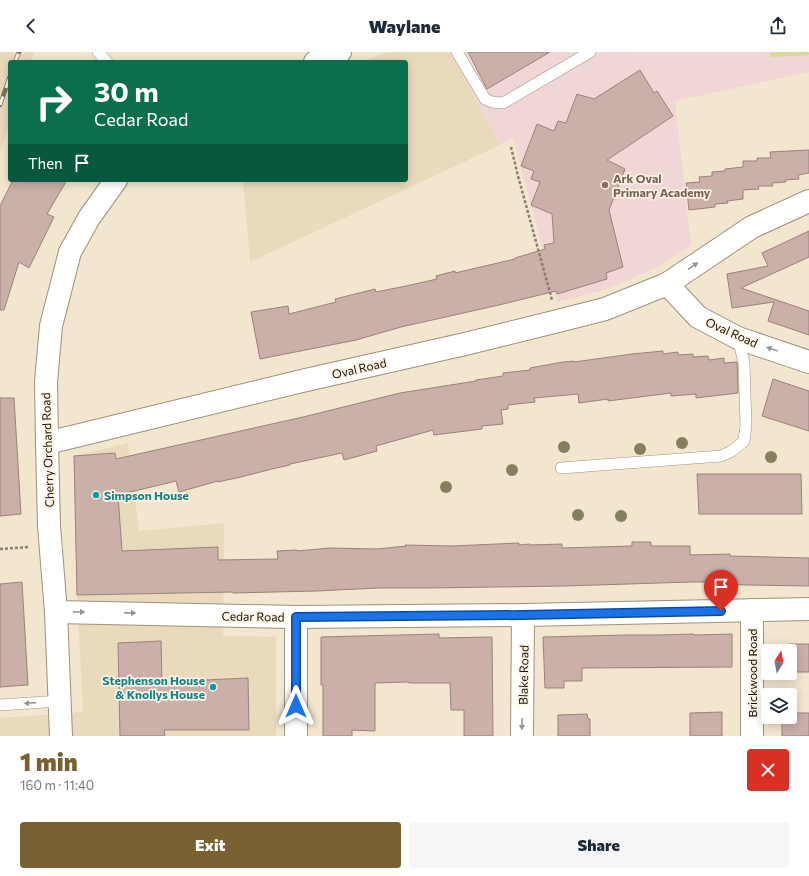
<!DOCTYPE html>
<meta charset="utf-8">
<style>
body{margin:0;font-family:Commissioner,sans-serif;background:#f6f6f7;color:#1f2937;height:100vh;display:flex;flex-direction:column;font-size:15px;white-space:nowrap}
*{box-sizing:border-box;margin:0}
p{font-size:13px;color:#747a83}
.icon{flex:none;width:22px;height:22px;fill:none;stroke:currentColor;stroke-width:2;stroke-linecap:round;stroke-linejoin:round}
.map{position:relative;height:684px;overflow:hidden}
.sheet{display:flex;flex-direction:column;background:#fff;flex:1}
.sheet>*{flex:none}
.guide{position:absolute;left:8px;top:8px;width:400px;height:122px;border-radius:4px;box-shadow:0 2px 10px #0003;background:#0b6e4f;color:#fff;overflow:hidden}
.needle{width:26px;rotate:11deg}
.controls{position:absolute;left:761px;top:592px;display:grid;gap:8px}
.controls a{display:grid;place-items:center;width:36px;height:36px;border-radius:4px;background:#fff;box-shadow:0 2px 10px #0003;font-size:20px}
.pin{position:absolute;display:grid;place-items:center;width:34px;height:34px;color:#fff;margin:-41px -17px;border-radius:50% 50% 50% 0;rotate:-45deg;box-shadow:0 0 4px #0007}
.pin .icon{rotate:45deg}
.me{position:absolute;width:44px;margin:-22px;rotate:0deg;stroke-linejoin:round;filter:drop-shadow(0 0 3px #0008)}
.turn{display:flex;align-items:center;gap:14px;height:84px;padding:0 20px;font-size:18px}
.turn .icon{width:52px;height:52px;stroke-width:2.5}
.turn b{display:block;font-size:28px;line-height:34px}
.then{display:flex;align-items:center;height:38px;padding:0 20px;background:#0003;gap:8px;font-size:15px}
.round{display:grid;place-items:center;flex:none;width:42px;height:42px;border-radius:4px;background:#f6f6f7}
.head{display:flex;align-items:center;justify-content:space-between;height:68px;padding:0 20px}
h1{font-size:24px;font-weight:800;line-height:30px;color:#796031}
.primary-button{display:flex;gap:8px;margin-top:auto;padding:8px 20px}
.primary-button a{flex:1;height:46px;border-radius:4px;background:#796031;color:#fff;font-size:16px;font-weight:800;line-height:46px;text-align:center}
.primary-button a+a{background:#f6f6f7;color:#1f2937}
header{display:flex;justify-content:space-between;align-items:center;height:52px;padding:0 20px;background:#fff;font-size:18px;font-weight:800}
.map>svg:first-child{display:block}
</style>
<header><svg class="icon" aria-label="back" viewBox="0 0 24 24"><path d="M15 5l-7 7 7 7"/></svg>Waylane<svg class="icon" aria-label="share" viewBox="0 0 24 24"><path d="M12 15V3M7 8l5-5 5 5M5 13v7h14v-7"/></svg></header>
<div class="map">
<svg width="809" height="684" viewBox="0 0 809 684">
<rect width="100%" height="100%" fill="#f2e6cf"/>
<g fill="#eadabc">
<polygon points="0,0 35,0 31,10 10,10 10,70 0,100"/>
<polygon points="386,0 451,0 500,93 250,210 243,128 406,128 406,10 363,10"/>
<polygon points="128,391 139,479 224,471 223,584 276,585 276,684 0,684 0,666 83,660 77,543 74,404"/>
</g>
<polygon fill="#f1d6d6" points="451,0 809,0 809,20 675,49 691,193 658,215 605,238 557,250 513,86 500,93"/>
<polygon fill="#d3da9a" points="770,0 809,0 809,3 771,5"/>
<g fill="#cbafa9" stroke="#9b817c">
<polygon points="468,0 550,0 487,37"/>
<polygon points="640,18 654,41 657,39 673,64 607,108 625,117 609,158 623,215 606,221 607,227 557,242 556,239 499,253 401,275 356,288 260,307 251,260 288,254 289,262 336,250 335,247 375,237 376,240 406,234 437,227 436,224 455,219 455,221 515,207 515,206 545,197 544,193 554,191 552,162 531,153 540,130 531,127 534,119 521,114 537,72 554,79 558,69 566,71 577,42 594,47"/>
<polygon points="809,98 809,121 798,123 799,127 785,128 786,130 772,131 773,134 758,134 759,137 743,138 743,147 727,149 728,151 715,152 715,155 689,158 686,131 700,130 699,125 712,124 712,120 725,119 725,117 743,115 743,109 757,109 757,106 771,106 770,100"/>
<polygon points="13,128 67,128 47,162 54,165 29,216 19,210 4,258 0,258 0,154"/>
<polygon points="809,179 809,205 741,236 809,259 809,283 768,269 774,250 732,256 727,222 768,214 762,201"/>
<polygon points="663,299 663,302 678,300 678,303 693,302 693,305 708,304 709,308 724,306 724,311 737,310 738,341 696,346 696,342 671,344 671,341 608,349 608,347 579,351 578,342 534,346 535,350 508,353 508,357 501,358 503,372 482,374 482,377 434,383 433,378 376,394 377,399 344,408 342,401 290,412 290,413 272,417 241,425 218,430 218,429 179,440 176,429 118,443 122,499 218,495 218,508 278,507 277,499 297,498 297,499 330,496 377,497 406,494 405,493 452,494 519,491 519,493 530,492 530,493 562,492 562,496 632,494 632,490 651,490 651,494 690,494 690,503 730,502 730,504 809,506 809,534 747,533 711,532 711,530 691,530 565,534 427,536 378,536 317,539 233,541 233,540 77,543 74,404 115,401 116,407 303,365 400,341 476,329 476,328 503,324 503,321 530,318 530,316 563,310 574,309 574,310 632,302"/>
<polygon points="773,327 809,339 809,379 762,364"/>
<polygon points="0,346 14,346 21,462 0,464"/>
<polygon points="697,422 801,422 802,462 699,462"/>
<polygon points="22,530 28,633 0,635 0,532"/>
<polygon points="439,582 439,586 492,585 493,684 464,684 464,658 451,658 450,631 409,631 408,630 375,631 375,679 352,678 352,684 323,684 323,633 321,633 321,585"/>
<polygon points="694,582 694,583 732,582 732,615 582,616 582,629 564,629 564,636 545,636 543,585 627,583 657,583"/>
<polygon points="161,589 162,630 248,626 249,678 164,678 165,684 120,684 118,591"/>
<rect x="790" y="592" width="19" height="28"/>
<polygon points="722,660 722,684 690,684 690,661"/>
<polygon points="790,661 809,661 809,684 782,684 782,665 790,665"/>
<polygon points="587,662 588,667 590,667 590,684 558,684 558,663"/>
</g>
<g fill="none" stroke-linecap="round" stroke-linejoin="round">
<defs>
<g id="service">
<polyline points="98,0 107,10"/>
<polyline points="457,0 485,47 492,50 503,51 590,0"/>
<polyline points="561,416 721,404 732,399 744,389 746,373 744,311 738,286"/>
<polyline points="0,653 60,649"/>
</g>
<g id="minor">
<polyline points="809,149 752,175 667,232 698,265 738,286 809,310"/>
<polyline points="47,391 306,328 465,292 558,269 605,257 667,232"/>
<polyline points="56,560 296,565 523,563 809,557"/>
<polyline points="296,565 296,684"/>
<polyline points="522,684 523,563"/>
<polyline points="752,684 752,558"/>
</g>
<g id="tertiary">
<polyline points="315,10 340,0"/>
<polyline points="61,684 56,560 49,474 47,391 46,330 51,274 70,200 89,166 116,128"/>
</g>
</defs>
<use href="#service" stroke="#9c917c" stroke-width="12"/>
<use href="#minor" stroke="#9c917c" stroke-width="24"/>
<use href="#tertiary" stroke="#9c917c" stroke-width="24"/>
<g stroke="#877f6f" stroke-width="2.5" stroke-dasharray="3 2" stroke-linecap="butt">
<polyline points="511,95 518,124 552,248"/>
<polyline points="0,497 29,495"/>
</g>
<use href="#service" stroke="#fff" stroke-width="11"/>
<use href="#minor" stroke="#fff" stroke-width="22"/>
<use href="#tertiary" stroke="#fff" stroke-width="22"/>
<defs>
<g id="rail">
<polyline points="15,10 19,0"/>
<polyline points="0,53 10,24"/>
</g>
</defs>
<use href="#rail" stroke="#7b7364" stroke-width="4.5"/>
<use href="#rail" stroke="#fdf3e1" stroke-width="3" stroke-dasharray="9" stroke-linecap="butt"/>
</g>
<g fill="#84805d">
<circle cx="682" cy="391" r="6"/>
<circle cx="564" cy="395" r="6"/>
<circle cx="640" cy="397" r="6"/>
<circle cx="771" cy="405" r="6"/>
<circle cx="512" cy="418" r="6"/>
<circle cx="446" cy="435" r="6"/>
<circle cx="578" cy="463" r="6"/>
<circle cx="621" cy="464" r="6"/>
</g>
<defs><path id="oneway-solid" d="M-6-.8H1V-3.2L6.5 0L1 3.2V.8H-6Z"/></defs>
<g fill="#979591">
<use href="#oneway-solid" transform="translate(693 214) rotate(-34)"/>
<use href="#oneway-solid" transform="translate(772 297) rotate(-161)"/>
<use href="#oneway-solid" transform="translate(79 560) rotate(1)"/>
<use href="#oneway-solid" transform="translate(130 561) rotate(1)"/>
<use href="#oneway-solid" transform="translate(30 651) rotate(176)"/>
<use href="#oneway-solid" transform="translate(522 672) rotate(91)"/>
</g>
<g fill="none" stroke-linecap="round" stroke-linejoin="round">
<defs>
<polyline id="route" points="296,654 296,565 523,563 721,559"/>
</defs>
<use href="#route" stroke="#114b97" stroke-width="10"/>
<use href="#route" stroke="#1a73e8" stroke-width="7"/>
</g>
<circle fill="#8d6e63" stroke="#fdf3e1" stroke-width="1.5" cx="605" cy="133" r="4"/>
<g fill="#0f9aa8" stroke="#fdf3e1" stroke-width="1.5">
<circle cx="96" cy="443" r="4"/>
<circle cx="213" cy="635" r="4"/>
</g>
<g text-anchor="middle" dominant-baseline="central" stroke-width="3.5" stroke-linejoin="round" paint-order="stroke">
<g font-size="12" font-weight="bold" fill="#785e54" stroke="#fdf3e1" text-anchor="start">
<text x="613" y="126">Ark Oval<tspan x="613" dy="14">Primary Academy</tspan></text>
</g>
<g font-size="12" fill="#17130b" stroke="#fdf3e1">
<text transform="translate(732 280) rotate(24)">Oval Road</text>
<text transform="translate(359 316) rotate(-13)">Oval Road</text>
<text transform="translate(47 398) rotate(-92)">Cherry Orchard Road</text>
<text transform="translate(253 564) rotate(1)">Cedar Road</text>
<text transform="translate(752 621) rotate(-90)">Brickwood Road</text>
<text transform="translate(523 623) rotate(-89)">Blake Road</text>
</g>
<g font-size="12" font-weight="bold" fill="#0d838f" stroke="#fdf3e1" text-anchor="start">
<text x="104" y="443">Simpson House</text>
<text x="205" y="628" text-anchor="end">Stephenson House<tspan x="205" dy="14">&amp; Knollys House</tspan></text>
</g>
</g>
</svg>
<div class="controls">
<a><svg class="needle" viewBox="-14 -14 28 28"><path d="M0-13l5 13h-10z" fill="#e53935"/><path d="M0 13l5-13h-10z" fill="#747a83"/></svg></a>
<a><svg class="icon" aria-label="layers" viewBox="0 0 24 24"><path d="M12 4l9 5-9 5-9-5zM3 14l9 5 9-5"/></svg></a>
</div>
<div class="pin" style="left:721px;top:559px;background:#d93025"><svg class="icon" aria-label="arrive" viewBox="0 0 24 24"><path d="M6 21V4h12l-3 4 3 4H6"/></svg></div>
<svg class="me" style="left:296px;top:654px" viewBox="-20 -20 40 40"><path d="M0-17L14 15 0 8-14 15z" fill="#1a73e8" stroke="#fff" stroke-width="4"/></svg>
<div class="guide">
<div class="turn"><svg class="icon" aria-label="right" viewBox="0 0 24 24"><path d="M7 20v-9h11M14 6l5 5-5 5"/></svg><div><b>30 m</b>Cedar Road</div></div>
<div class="then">Then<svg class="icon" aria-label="arrive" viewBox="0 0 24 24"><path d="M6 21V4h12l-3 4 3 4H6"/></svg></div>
</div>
</div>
<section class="sheet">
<div class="head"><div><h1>1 min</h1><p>160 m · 11:40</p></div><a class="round" style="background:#d93025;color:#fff"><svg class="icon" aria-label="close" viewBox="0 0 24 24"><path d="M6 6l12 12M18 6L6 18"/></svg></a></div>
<div class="primary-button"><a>Exit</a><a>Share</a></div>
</section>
